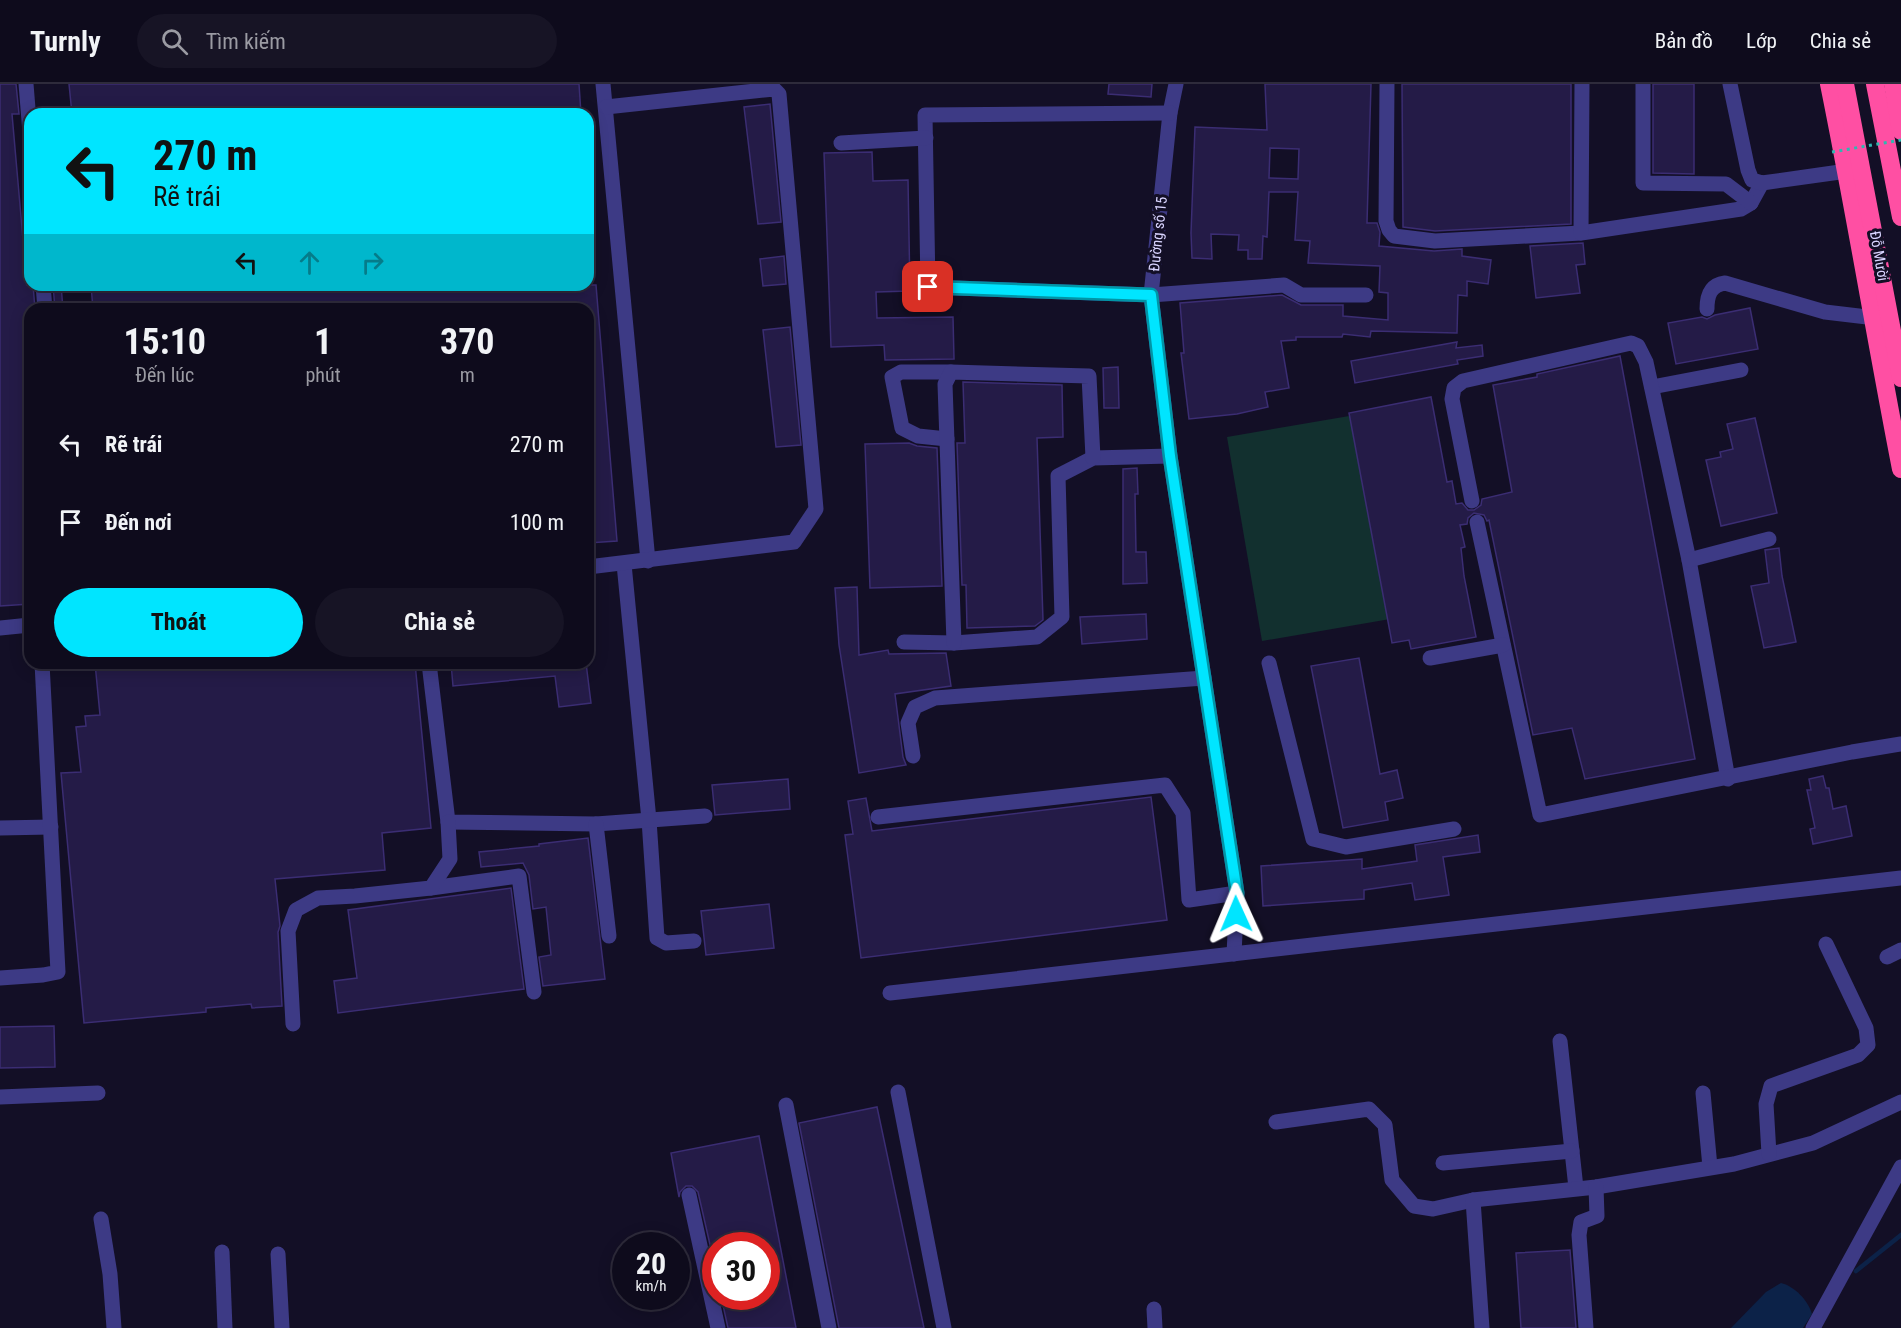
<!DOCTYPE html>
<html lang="vi">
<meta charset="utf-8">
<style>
body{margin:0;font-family:"Roboto Condensed",sans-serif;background:#171425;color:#f1f3f6;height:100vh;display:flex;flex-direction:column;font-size:22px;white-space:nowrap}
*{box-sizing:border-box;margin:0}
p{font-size:20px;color:#9b9ba3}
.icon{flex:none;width:33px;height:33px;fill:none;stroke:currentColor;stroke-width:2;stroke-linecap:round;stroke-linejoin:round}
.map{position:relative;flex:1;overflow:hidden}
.side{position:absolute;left:24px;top:219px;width:570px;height:366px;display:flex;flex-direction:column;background:#0e0b1c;border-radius:18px;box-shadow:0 3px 15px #0003,0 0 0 2px #2e2b3b}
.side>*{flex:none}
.guide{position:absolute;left:24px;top:24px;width:570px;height:183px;border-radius:18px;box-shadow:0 3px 15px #0003,0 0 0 2px #2e2b3b;background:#00e5ff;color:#111;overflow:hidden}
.speed{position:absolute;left:612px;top:1148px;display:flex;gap:12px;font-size:30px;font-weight:700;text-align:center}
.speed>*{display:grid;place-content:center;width:78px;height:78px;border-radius:50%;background:#0e0b1c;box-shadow:0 3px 15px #0003,0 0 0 2px #2e2b3b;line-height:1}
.speed small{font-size:15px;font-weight:400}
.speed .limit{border:9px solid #d22;background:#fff;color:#111}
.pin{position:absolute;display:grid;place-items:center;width:51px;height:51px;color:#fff;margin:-26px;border-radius:12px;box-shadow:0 3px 9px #0006}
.me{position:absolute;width:66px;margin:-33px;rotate:359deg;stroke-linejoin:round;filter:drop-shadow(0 0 4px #0008)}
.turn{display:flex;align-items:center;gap:21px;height:126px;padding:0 30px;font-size:27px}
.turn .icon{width:78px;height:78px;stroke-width:2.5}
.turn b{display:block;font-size:42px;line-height:51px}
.lanes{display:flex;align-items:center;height:57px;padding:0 30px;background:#0003;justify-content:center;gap:30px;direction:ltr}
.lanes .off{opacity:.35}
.eta{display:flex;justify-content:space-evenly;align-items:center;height:102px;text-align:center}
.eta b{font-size:36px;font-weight:700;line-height:42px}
.button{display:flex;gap:12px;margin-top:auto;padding:12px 30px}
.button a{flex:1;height:69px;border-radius:36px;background:#00e5ff;color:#111;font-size:24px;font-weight:700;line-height:69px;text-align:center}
.button a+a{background:#171425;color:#f1f3f6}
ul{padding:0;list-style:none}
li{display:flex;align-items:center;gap:18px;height:78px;padding:0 30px}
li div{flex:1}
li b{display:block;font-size:22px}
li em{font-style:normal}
header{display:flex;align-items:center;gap:36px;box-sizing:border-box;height:84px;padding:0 30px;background:#0e0b1c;border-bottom:2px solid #2e2b3b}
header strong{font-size:28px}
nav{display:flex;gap:33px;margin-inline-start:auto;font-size:21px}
.search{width:420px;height:54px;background:#171425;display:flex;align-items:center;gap:15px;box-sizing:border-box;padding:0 21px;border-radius:33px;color:#9b9ba3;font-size:22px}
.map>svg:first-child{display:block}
</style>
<header>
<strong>Turnly</strong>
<div class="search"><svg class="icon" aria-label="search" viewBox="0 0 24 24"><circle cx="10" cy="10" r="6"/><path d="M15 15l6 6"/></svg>Tìm kiếm</div>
<nav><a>Bản đồ</a><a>Lớp</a><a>Chia sẻ</a></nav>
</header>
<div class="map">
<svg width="1901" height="1244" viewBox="0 0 1901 1244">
<rect width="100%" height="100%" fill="#130f26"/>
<polygon fill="#12302f" points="1361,330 1396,534 1262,557 1227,353"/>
<path fill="#0c2248" d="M1781 1199C1794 1202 1808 1216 1812 1230L1803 1244H1731L1766 1208Z"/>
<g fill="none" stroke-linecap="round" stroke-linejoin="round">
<polyline stroke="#0c2248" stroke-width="4.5" points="1856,1187 1901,1151"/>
</g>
<g fill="#241b47" stroke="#3b2d73" stroke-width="1.5" fill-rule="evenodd">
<polygon points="0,0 16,0 19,30 12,30 27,201 33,201 35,225 29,225 30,291 27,291 30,322 30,520 0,522"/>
<polygon points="69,0 579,0 581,30 72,30"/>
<polygon points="1109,0 1152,0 1151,13 1108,10"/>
<path d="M1265 0H1371L1367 139H1377L1380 148 1379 162 1434 167 1462 165V172L1491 176 1488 200 1467 197V212L1458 211 1457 249 1371 247 1370 253 1343 250 1342 253H1296V256L1281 257 1289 304 1265 308 1268 323 1237 330 1189 335 1181 269H1184L1180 219 1282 211 1301 221H1343V232L1388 236V209L1379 208 1380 182 1308 179 1310 157 1295 156 1298 108H1269L1267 153 1263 152 1262 175H1248V166H1238L1239 151 1211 150 1212 175 1192 174 1191 149 1195 43 1267 46ZM1270 64 1299 65 1298 95 1269 94Z"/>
<polygon points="1402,0 1571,0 1571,140 1435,147 1403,143"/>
<polygon points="1653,0 1694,0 1694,90 1653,89"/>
<polygon points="770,20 781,138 758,140 744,23"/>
<polygon points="872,68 873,97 908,96 910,207 876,208 877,234 953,233 954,275 885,276 884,261 831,263 824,69"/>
<polygon points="1583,159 1585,180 1576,181 1580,209 1536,214 1530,162"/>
<polygon points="784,172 786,200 763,202 760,175"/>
<polygon points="53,201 61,201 63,225 55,225"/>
<polygon points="91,201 596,201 617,457 588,459 588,225 93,225"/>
<polygon points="1750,224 1758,265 1676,280 1668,239 1702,233 1707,235 1715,231"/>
<polygon points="790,243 801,361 776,363 763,246"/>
<polygon points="1457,258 1456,264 1482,261 1483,272 1457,276 1458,280 1355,299 1351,277"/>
<polygon points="1620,272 1695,675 1585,695 1572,644 1533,651 1489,436 1487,437 1484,431 1474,429 1468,434 1467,440 1460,441 1465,463 1461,464 1464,492 1476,553 1411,565 1409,556 1392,559 1349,329 1431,313 1447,398 1452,397 1456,420 1462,419 1468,426 1474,426 1481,421 1482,415 1512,408 1493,301 1537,293 1537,290"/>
<polygon points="1118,283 1119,324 1104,324 1103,284"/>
<polygon points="963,298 1062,301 1063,353 1037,354 1043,536 1035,542 967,544 966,501 962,501 957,359 965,359"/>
<polygon points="1755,334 1777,429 1721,442 1706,376 1721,373 1720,368 1733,365 1727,340"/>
<polygon points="909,359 917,362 937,364 942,502 870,504 865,360"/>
<polygon points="1137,384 1138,410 1135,410 1136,468 1146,468 1147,499 1123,500 1123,385"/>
<polygon points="1779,464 1782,492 1796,558 1764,564 1751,502 1769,499 1765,466"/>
<polygon points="857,503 859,571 888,566 889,570 946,569 951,602 895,610 903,673 906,681 859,689 839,561 835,504"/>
<polygon points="1146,530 1147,555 1082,560 1080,533"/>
<polygon points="1359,574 1380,690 1397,686 1403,714 1385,718 1388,736 1343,744 1311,582"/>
<polygon points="95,579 415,579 431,744 382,749 385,786 275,795 280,842 278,848 282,922 252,924 251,920 206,924 206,928 84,939 61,689 81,688 76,643 86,642 85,632 100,631"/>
<polygon points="451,579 586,579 591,619 559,623 555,592 453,602"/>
<polygon points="1823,692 1826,704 1829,704 1833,725 1846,722 1852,752 1813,760 1810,745 1815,744 1807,706 1811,706 1809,695"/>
<polygon points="788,695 790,725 715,731 712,701"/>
<polygon points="1151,713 1167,836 861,874 845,751 853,750 848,717 866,714 872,747"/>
<polygon points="1478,751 1480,768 1443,773 1449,811 1415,816 1412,799 1364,806 1364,815 1263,822 1261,782 1362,775 1362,785 1417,777 1415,761"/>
<polygon points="588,754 605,895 543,902 539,873 551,871 546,823 533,825 529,791 523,779 481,783 479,768 539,762 539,760"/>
<polygon points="511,804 524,905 338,929 334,897 357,894 348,826"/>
<polygon points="769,820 774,864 706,871 701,827"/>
<polygon points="54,942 55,983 0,984 0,943"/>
<polygon points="877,1023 924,1244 839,1244 799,1039"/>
<polygon points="759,1052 796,1244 728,1244 721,1212 766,1212 766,1161 716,1161 716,1187 698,1108 692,1102 686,1102 680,1108 679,1113 671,1069"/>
<polygon points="1570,1166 1576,1244 1521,1244 1516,1169"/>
</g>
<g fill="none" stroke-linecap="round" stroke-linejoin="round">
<g stroke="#3d3a85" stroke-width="15">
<polyline points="26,0 30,49"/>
<polyline points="603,0 648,477"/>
<polyline points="1176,0 1170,29 1151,211 1170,372 1237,809 1234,870"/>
<polyline points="1387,0 1386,137 1389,146 1394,152 1435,157 1581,149 1741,125 1751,119 1762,99"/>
<polyline points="1643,0 1643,99 1726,100 1751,119"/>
<polyline points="1730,0 1748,86 1752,96 1762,99 1847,87"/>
<polyline points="1170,29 925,31 928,203 1151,211 1284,201 1301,211 1366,211"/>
<polyline points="841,59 926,54"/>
<polyline points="1581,149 1582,0"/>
<polyline points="43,201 45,225"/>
<path d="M1707 225C1707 212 1710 201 1725 199L1825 228 1884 235"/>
<polyline points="1652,303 1741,286"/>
<polyline points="947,355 918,352 902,344 892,293 901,288 951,288"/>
<polyline points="1472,417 1452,315 1454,304 1463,297 1631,259 1638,262 1646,278 1689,476 1728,695"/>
<polyline points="1477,438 1540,731 1852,668 1901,660"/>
<polyline points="1689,476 1769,455"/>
<polyline points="624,480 649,736 657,854 666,859 694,857"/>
<polyline points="588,483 794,458 816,425 779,10 774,5 606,23"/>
<polyline points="0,544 30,541"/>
<polyline points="904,558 954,559 1037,553 1062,533 1058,392 1093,374 1170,372"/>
<polyline points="954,559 945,300 951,288 1089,292 1093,374"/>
<polyline points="1430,574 1503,561"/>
<polyline points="429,579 448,738 596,740 705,732"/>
<polyline points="1269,579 1313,755 1346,763 1454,745"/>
<polyline points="913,672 908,639 915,623 935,614 1204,594"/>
<polyline points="878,733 1165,701 1183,729 1189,816 1237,809"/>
<polyline points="596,740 609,852"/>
<polyline points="0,744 51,743"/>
<polyline points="431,804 519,792 534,908"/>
<polyline points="1887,873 1901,866"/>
<polyline points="0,894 43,891 58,888 42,579"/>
<polyline points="890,909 1901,794"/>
<polyline points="293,940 288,847 296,826 318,814 355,812 431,804 450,775 448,738"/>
<polyline points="1560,957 1576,1104"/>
<polyline points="898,1008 944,1244"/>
<polyline points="1703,1009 1710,1083"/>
<polyline points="0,1013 98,1009"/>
<polyline points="786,1021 829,1244"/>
<polyline points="1276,1038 1369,1025 1385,1041 1392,1096 1414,1122 1433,1125 1473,1116 1596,1103 1734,1080 1813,1059 1901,1018"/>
<polyline points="1769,1070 1766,1020 1771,1002 1858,971 1868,961 1866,944 1826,860"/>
<polyline points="1443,1079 1572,1067"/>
<polyline points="689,1111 718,1244"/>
<polyline points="1473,1116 1482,1244"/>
<polyline points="101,1135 110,1190 114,1244"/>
<polyline points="222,1168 225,1244"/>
<polyline points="278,1170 282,1244"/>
<polyline points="1154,1225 1155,1244"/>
<polyline points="1586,1244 1579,1151 1581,1138 1597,1132 1596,1103"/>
<polyline points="1813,1244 1901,1083"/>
</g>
<g stroke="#ff4fa3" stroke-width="18">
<path d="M1829 0C1855 128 1876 257 1901 385"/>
<polyline points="1845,0 1901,294"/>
<polyline points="1875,0 1901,133"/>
<polyline points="1893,0 1901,47"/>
</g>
<polyline stroke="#2fb8b0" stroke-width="3" stroke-dasharray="3 4.5" stroke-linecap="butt" points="1832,68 1901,56"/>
</g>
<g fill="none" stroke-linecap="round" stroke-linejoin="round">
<defs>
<polyline id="route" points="928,203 1151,211 1170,372 1237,809 1236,830"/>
</defs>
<use href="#route" stroke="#0095a6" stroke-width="15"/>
<use href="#route" stroke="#00e5ff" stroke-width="10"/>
</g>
<g text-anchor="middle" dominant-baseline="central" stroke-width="6" stroke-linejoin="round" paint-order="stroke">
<g font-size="15" fill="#d9d4ff" stroke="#130f26">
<text transform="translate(1158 150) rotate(-84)">Đường số 15</text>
<text transform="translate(1879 172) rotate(80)">Đỗ Mười</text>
</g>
</g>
</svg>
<div class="speed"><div>20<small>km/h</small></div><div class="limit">30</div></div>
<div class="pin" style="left:928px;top:203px;background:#d93025"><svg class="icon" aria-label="arrive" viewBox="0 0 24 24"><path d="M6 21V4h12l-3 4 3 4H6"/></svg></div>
<svg class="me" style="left:1236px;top:830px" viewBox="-20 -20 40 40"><path d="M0-17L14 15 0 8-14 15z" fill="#00e5ff" stroke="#fff" stroke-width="4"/></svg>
<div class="guide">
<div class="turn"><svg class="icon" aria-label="left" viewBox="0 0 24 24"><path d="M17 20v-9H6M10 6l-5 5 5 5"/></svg><div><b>270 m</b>Rẽ trái</div></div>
<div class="lanes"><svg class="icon" aria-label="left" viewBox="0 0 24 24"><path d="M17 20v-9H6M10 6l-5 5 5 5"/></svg><svg class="icon off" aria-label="ahead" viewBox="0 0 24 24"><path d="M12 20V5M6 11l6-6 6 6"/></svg><svg class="icon off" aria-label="right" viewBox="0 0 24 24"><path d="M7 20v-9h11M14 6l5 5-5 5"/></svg></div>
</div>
<section class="side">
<div class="eta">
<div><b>15:10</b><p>Đến lúc</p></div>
<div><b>1</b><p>phút</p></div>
<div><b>370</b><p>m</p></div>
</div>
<ul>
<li><svg class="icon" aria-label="left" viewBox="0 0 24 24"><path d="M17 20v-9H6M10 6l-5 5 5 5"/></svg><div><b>Rẽ trái</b></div><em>270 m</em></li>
<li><svg class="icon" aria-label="arrive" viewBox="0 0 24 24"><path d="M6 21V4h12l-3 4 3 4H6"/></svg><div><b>Đến nơi</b></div><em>100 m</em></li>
</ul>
<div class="button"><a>Thoát</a><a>Chia sẻ</a></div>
</section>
</div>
